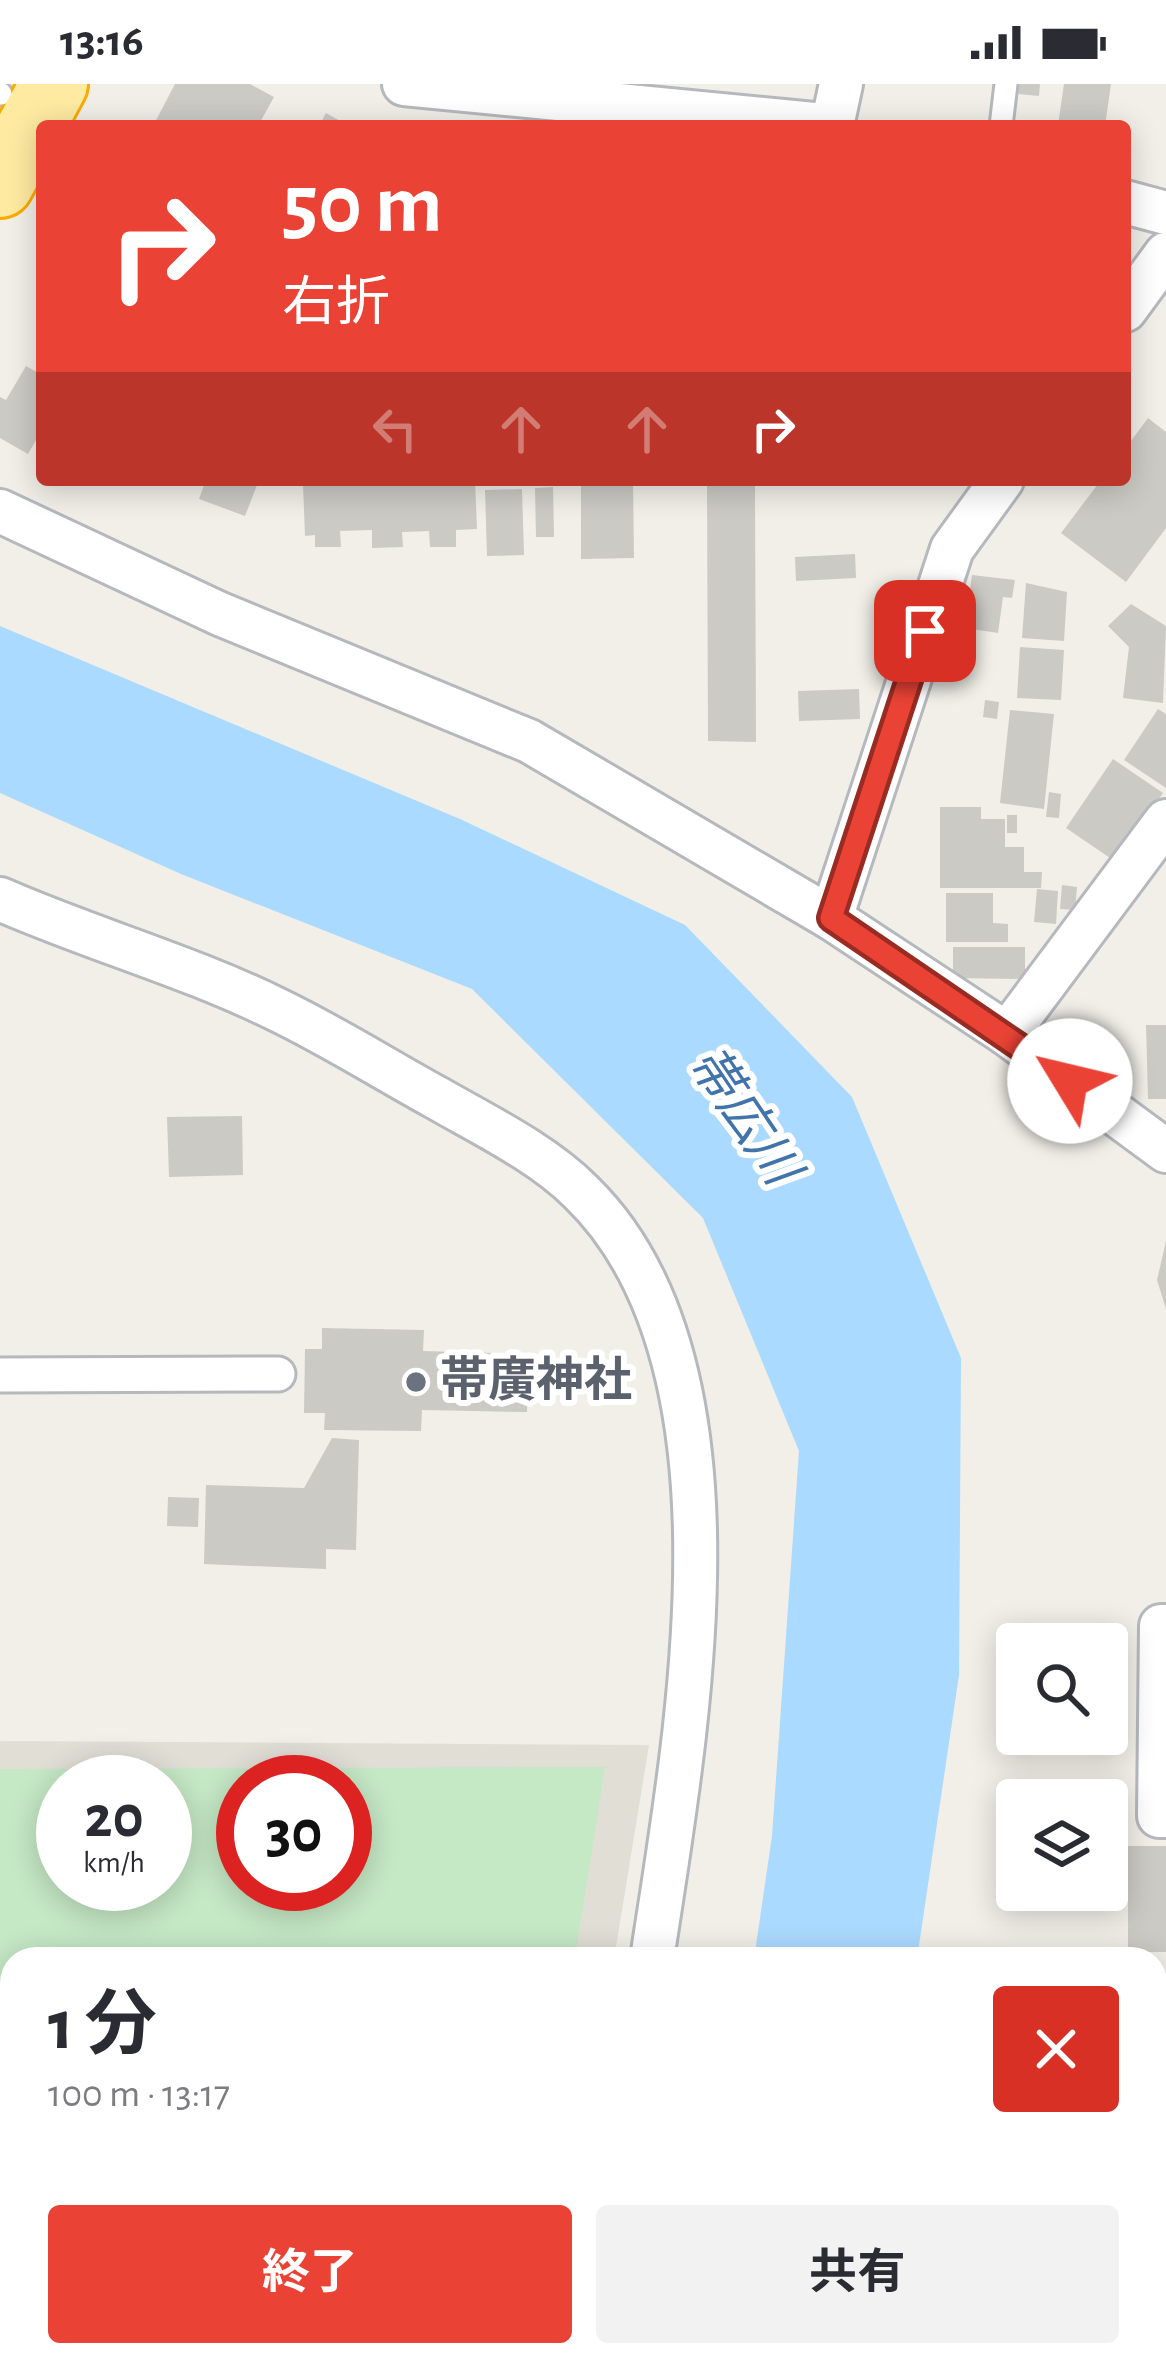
<!DOCTYPE html>
<html lang="ja">
<meta charset="utf-8">
<style>
body{margin:0;font-family:"Alegreya Sans","Noto Sans JP",sans-serif;background:#f2f2f3;color:#2b2b33;height:100vh;display:flex;flex-direction:column;font-size:45px;white-space:nowrap}
*{box-sizing:border-box;margin:0}
p{font-size:39px;color:#7c7c81}
.icon{flex:none;width:66px;height:66px;fill:none;stroke:currentColor;stroke-width:2;stroke-linecap:round;stroke-linejoin:round}
.map{position:relative;flex:1;overflow:hidden}
.sheet{position:absolute;left:0px;top:1863px;width:1167px;height:420px;display:flex;flex-direction:column;background:#fff;border-radius:36px 36px 0 0;box-shadow:0 6px 30px #0003}
.sheet>*{flex:none}
.hud{position:absolute;left:36px;top:36px;width:1095px;height:366px;border-radius:12px;box-shadow:0 6px 30px #0003;background:#ea4335;color:#fff;overflow:hidden}
.tools{position:absolute;left:996px;top:1539px;display:grid;gap:24px}
.tools a{display:grid;place-items:center;width:132px;height:132px;border-radius:12px;background:#fff;box-shadow:0 6px 30px #0003;font-size:60px}
.speed{position:absolute;left:36px;top:1671px;display:flex;gap:24px;font-size:60px;font-weight:700;text-align:center}
.speed>*{display:grid;place-content:center;width:156px;height:156px;border-radius:50%;background:#fff;box-shadow:0 6px 30px #0003;line-height:1}
.speed small{font-size:30px;font-weight:400}
.speed .limit{border:18px solid #d22;background:#fff;color:#111}
.pin{position:absolute;display:grid;place-items:center;width:102px;height:102px;color:#fff;margin:-51px;border-radius:24px;box-shadow:0 6px 18px #0006}
.me{position:absolute;width:132px;margin:-66px;rotate:306deg;stroke-linejoin:round;filter:drop-shadow(0 0 9px #0008)}
.turn{display:flex;align-items:center;gap:42px;height:252px;padding:0 48px;font-size:54px}
.turn .icon{width:156px;height:156px;stroke-width:2.5}
.turn b{display:block;font-size:84px;line-height:102px}
.lanes{display:flex;align-items:center;height:114px;padding:0 48px;background:#0003;justify-content:center;gap:60px;direction:ltr}
.lanes .off{opacity:.35}
.round{display:grid;place-items:center;flex:none;width:126px;height:126px;border-radius:12px;background:#f2f2f3}
.overview{display:flex;align-items:center;justify-content:space-between;height:204px;padding:0 48px}
h1{font-size:72px;font-weight:700;line-height:90px}
.action{display:flex;gap:24px;margin-top:auto;padding:24px 48px}
.action a{flex:1;height:138px;border-radius:12px;background:#ea4335;color:#fff;font-size:48px;font-weight:700;line-height:138px;text-align:center}
.action a+a{background:#f2f2f3;color:#2b2b33}
.status{display:flex;justify-content:space-between;align-items:center;height:84px;padding:0 60px;background:#fff;direction:ltr}
.status svg{height:33px;fill:currentColor}
.map>svg:first-child{display:block}
</style>
<div class="status"><b>13:16</b><svg viewBox="0 0 49 12"><path d="M0 12V9h3v3zM5 12V6h3v6zM10 12V3h3v9zM15 12V0h3v12zM26 1h20v11H26zM47 4h2v5h-2z"/></svg></div>
<div class="map">
<svg width="1166" height="2283" viewBox="0 0 1166 2283">
<rect width="100%" height="100%" fill="#f1efe8"/>
<path fill="#e1ded6" fill-rule="evenodd" d="M0 1657 649 1661 614 1875H12V2271H549L547 2283H0ZM63 1698H165V1800H63ZM243 1698H345V1800H243Z"/>
<path fill="#c5e8c5" fill-rule="evenodd" d="M605 1683 575 1875H12V2271H465L452 2283 0 2280V1685ZM63 1698H165V1800H63ZM243 1698H345V1800H243Z"/>
<g fill="#aadaff">
<polygon points="0,542 460,735 685,841 852,1013 961,1274 959,1591 917,1875 754,1875 772,1752 799,1367 703,1134 472,905 181,790 0,709"/>
<polygon points="692,2271 859,2271 857,2283 690,2283"/>
</g>
<g fill="#cccac5">
<polygon points="175,0 250,0 274,13 258,42 153,42"/>
<polygon points="1019,0 1040,0 1039,12 1018,10"/>
<polygon points="1064,0 1111,0 1105,42 1058,41"/>
<polygon points="326,29 349,42 319,42"/>
<polygon points="26,282 42,291 42,346 28,370 0,354 0,313 6,316"/>
<polygon points="1148,334 1166,348 1166,444 1126,498 1061,449 1101,396 1125,396 1125,365"/>
<polygon points="206,396 259,396 245,432 199,415"/>
<polygon points="475,396 477,445 456,446 456,463 430,463 429,447 402,448 403,463 372,464 372,446 340,447 341,463 315,463 315,451 305,452 303,400"/>
<polygon points="581,396 633,396 634,474 581,475"/>
<polygon points="707,396 755,396 756,658 708,657"/>
<polygon points="553,403 554,453 536,453 535,404"/>
<polygon points="522,405 524,471 487,472 485,406"/>
<polygon points="855,470 856,494 796,497 795,473"/>
<polygon points="972,491 1015,496 1012,514 1003,513 998,549 965,544"/>
<polygon points="1026,499 1067,508 1064,557 1022,554"/>
<polygon points="1131,520 1166,542 1163,619 1123,614 1129,563 1108,542"/>
<polygon points="1020,563 1064,566 1061,616 1017,614"/>
<polygon points="859,605 860,635 799,637 798,607"/>
<polygon points="985,616 999,618 997,635 983,633"/>
<polygon points="1158,625 1166,630 1166,704 1124,676"/>
<polygon points="1010,626 1054,630 1044,725 1000,719"/>
<polygon points="1113,675 1163,709 1116,778 1066,744"/>
<polygon points="1049,708 1061,710 1059,734 1046,733"/>
<polygon points="940,723 981,723 981,735 1005,735 1005,763 1024,763 1024,788 1042,788 1041,804 940,804"/>
<rect x="1007" y="731" width="10" height="18"/>
<polygon points="1062,801 1077,803 1075,826 1060,825"/>
<polygon points="1037,805 1058,807 1056,840 1034,838"/>
<polygon points="946,809 993,809 993,839 1008,840 1008,858 946,858"/>
<polygon points="953,863 1025,863 1025,895 953,894"/>
<polygon points="1146,941 1166,941 1166,1015 1148,1015"/>
<polygon points="242,1032 243,1091 169,1093 167,1033"/>
<polygon points="1166,1157 1166,1225 1157,1196"/>
<polygon points="322,1244 424,1246 423,1267 529,1270 527,1328 422,1326 421,1347 324,1346 325,1329 304,1329 305,1265 322,1265"/>
<polygon points="332,1354 359,1356 356,1466 326,1465 326,1485 204,1480 206,1401 304,1404"/>
<polygon points="168,1413 199,1414 198,1443 167,1442"/>
<rect x="1128" y="1762" width="38" height="106"/>
</g>
<g fill="none" stroke-linecap="round" stroke-linejoin="round">
<defs>
<g id="service">
<polyline points="0,9 1,10"/>
<polyline points="1001,42 1006,0"/>
</g>
<polyline id="pedestrian" points="0,1291 278,1290"/>
<g id="minor">
<polyline points="404,0 834,42"/>
<polyline points="832,42 841,0"/>
<polyline points="1125,118 1166,129"/>
<polyline points="1125,226 1166,170"/>
<polyline points="0,427 220,530 529,657 831,834 1007,950 1166,1067"/>
<path d="M0 815C91 855 189 882 278 926 332 952 384 985 437 1014 484 1041 542 1069 581 1108 758 1280 685 1656 652 1875"/>
<polyline points="831,834 952,465 1002,396"/>
<polyline points="1007,950 1166,737"/>
<polyline points="1166,1542 1161,1542 1159,1732 1166,1732"/>
<polyline points="582,2283 584,2271"/>
</g>
<polyline id="trunk" points="0,100 54,0"/>
</defs>
<use href="#service" stroke="#b5b8bc" stroke-width="27"/>
<use href="#pedestrian" stroke="#b5b8bc" stroke-width="39"/>
<use href="#minor" stroke="#b5b8bc" stroke-width="48"/>
<use href="#trunk" stroke="#f9ab00" stroke-width="72"/>
<use href="#service" stroke="#fff" stroke-width="21"/>
<use href="#pedestrian" stroke="#fff" stroke-width="33"/>
<use href="#minor" stroke="#fff" stroke-width="42"/>
<use href="#trunk" stroke="#feeaa1" stroke-width="66"/>
</g>
<g fill="none" stroke-linecap="round" stroke-linejoin="round">
<defs>
<polyline id="route" points="925,547 831,834 1070,997"/>
</defs>
<use href="#route" stroke="#982c22" stroke-width="30"/>
<use href="#route" stroke="#ea4335" stroke-width="21"/>
</g>
<circle fill="#6b7280" stroke="#fff" stroke-width="4.5" cx="416" cy="1298" r="12"/>
<g text-anchor="middle" dominant-baseline="central" stroke-width="12" stroke-linejoin="round" paint-order="stroke">
<g font-size="48" font-weight="bold" fill="#5b616d" stroke="#fff" text-anchor="start">
<text x="440" y="1298">帯廣神社</text>
</g>
<g font-size="51" font-style="italic" fill="#4174aa" stroke="#fff">
<text transform="translate(743 1032) rotate(56)">帯広川</text>
</g>
</g>
</svg>
<div class="tools">
<a><svg class="icon" aria-label="search" viewBox="0 0 24 24"><circle cx="10" cy="10" r="6"/><path d="M15 15l6 6"/></svg></a>
<a><svg class="icon" aria-label="layers" viewBox="0 0 24 24"><path d="M12 4l9 5-9 5-9-5zM3 14l9 5 9-5"/></svg></a>
</div>
<div class="speed"><div>20<small>km/h</small></div><div class="limit">30</div></div>
<div class="pin" style="left:925px;top:547px;background:#d93025"><svg class="icon" aria-label="arrive" viewBox="0 0 24 24"><path d="M6 21V4h12l-3 4 3 4H6"/></svg></div>
<svg class="me" style="left:1070px;top:997px" viewBox="-20 -20 40 40"><circle r="19" fill="#fff"/><path d="M0-13L10 11 0 6-10 11z" fill="#ea4335"/></svg>
<div class="hud">
<div class="turn"><svg class="icon" aria-label="right" viewBox="0 0 24 24"><path d="M7 20v-9h11M14 6l5 5-5 5"/></svg><div><b>50 m</b>右折</div></div>
<div class="lanes"><svg class="icon off" aria-label="left" viewBox="0 0 24 24"><path d="M17 20v-9H6M10 6l-5 5 5 5"/></svg><svg class="icon off" aria-label="ahead" viewBox="0 0 24 24"><path d="M12 20V5M6 11l6-6 6 6"/></svg><svg class="icon off" aria-label="ahead" viewBox="0 0 24 24"><path d="M12 20V5M6 11l6-6 6 6"/></svg><svg class="icon" aria-label="right" viewBox="0 0 24 24"><path d="M7 20v-9h11M14 6l5 5-5 5"/></svg></div>
</div>
<section class="sheet">
<div class="overview"><div><h1>1 分</h1><p>100 m · 13:17</p></div><a class="round" style="background:#d93025;color:#fff"><svg class="icon" aria-label="close" viewBox="0 0 24 24"><path d="M6 6l12 12M18 6L6 18"/></svg></a></div>
<div class="action"><a>終了</a><a>共有</a></div>
</section>
</div>
